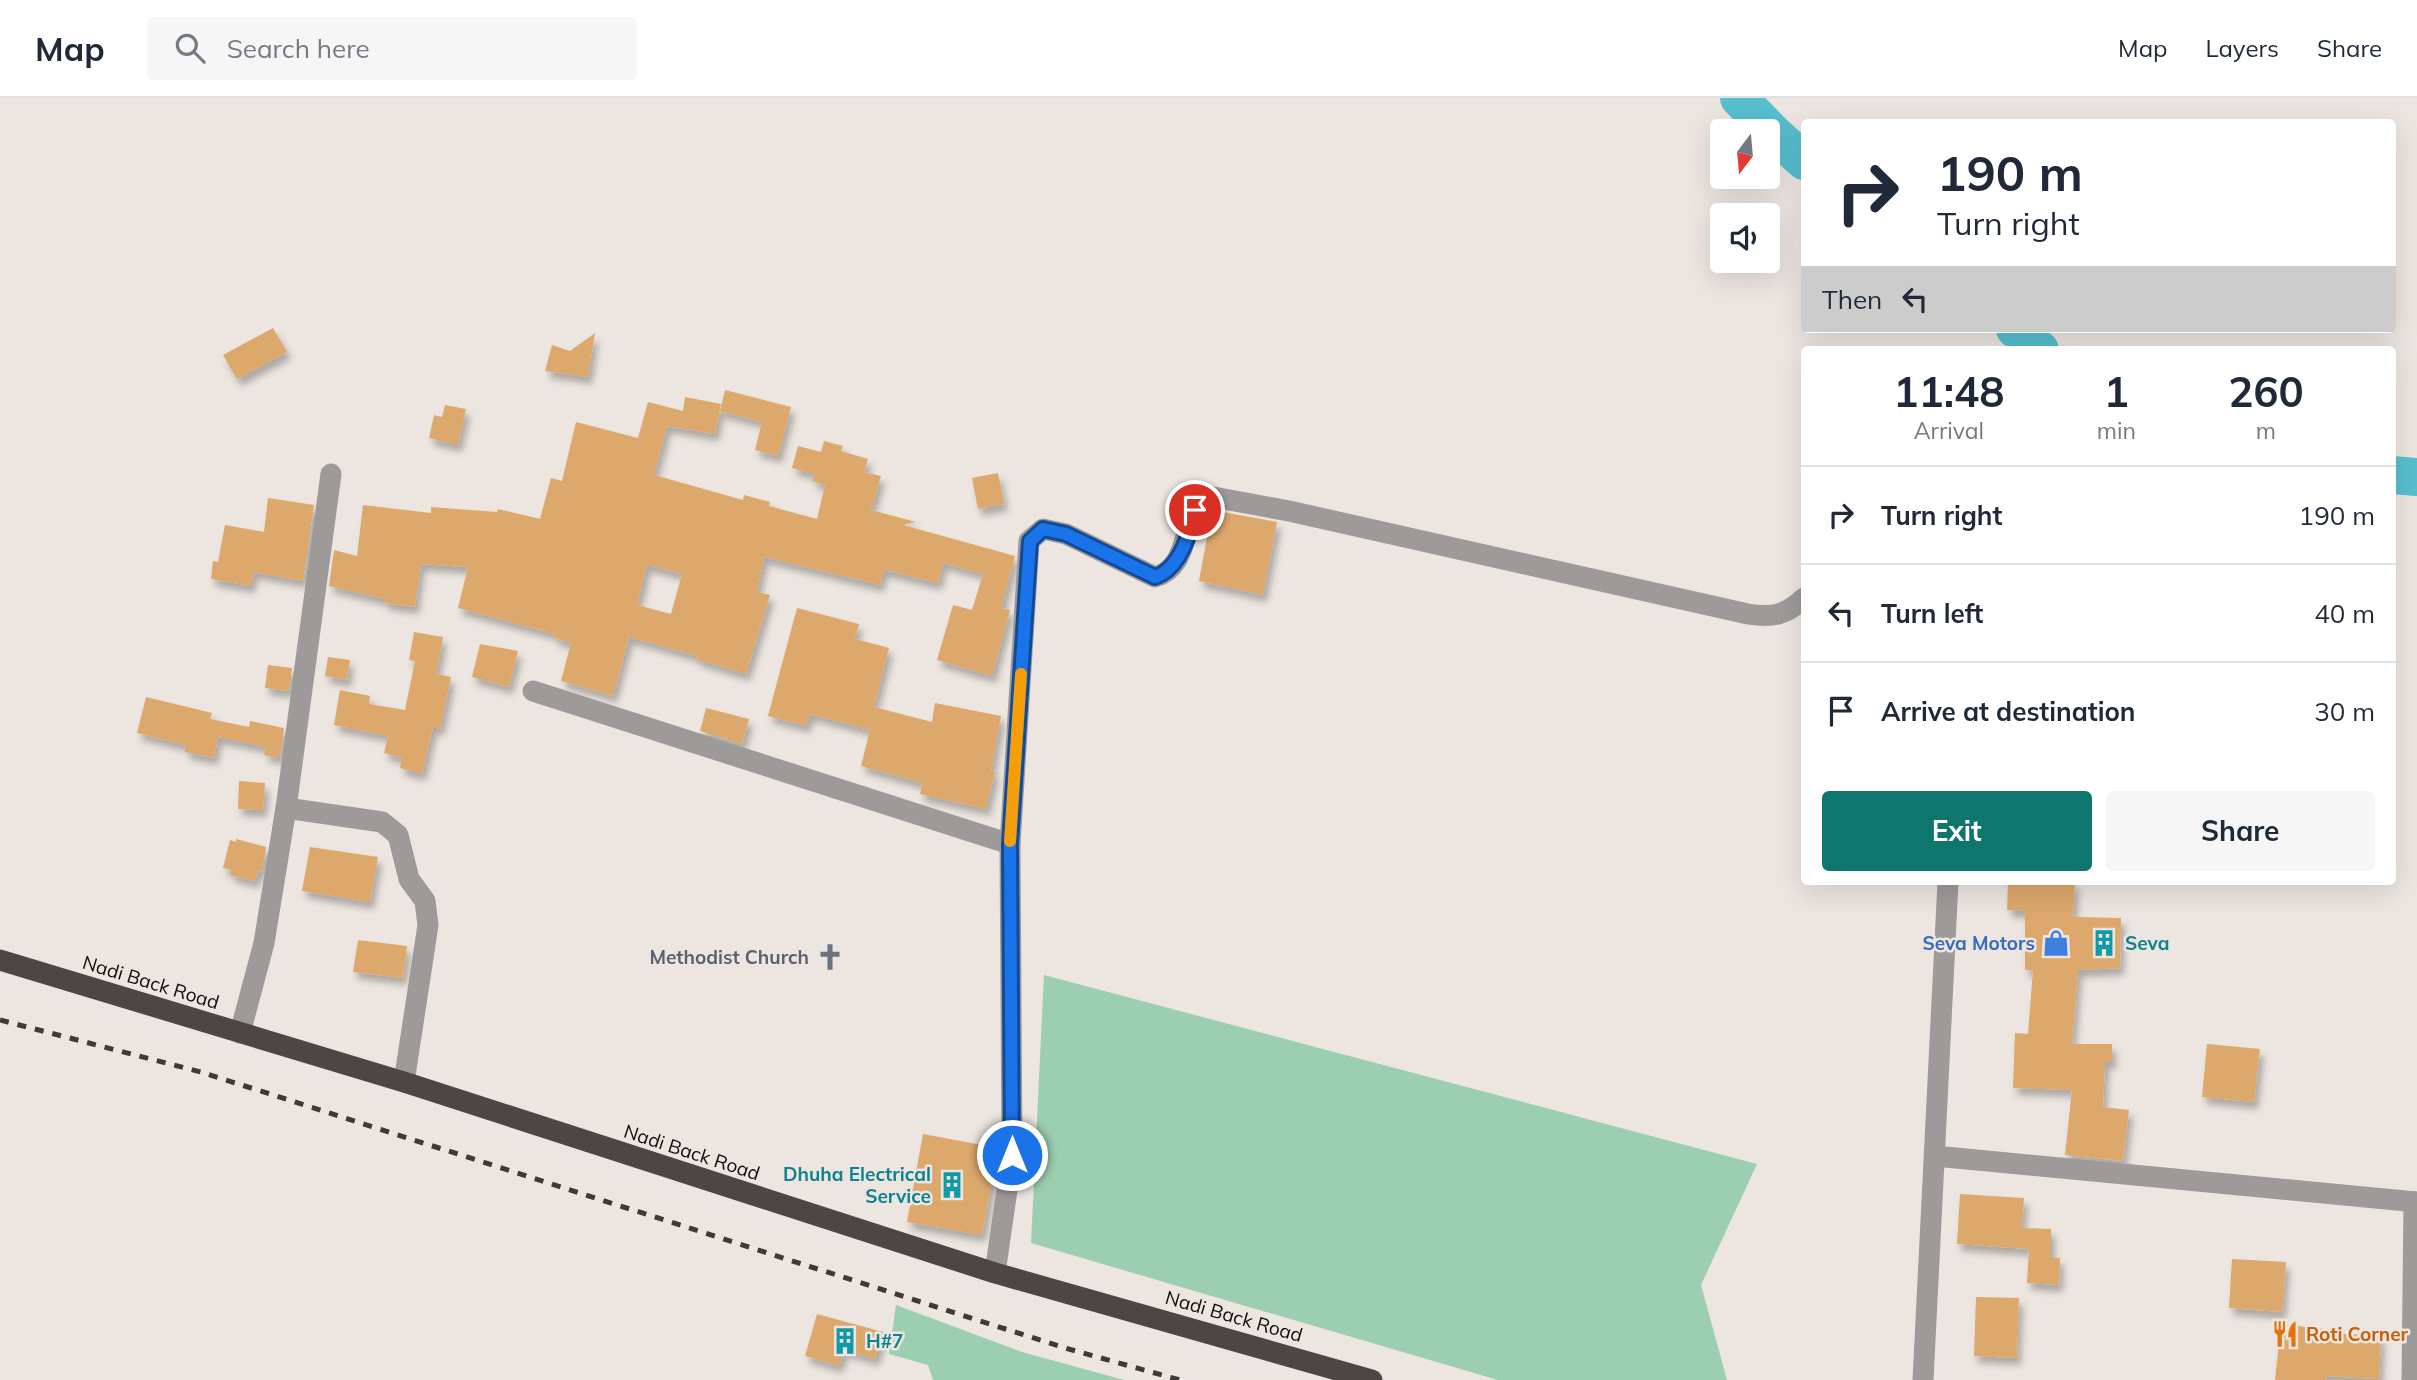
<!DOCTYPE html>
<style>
body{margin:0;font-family:Mulish,sans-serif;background:#f6f6f7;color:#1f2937;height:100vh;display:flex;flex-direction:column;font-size:26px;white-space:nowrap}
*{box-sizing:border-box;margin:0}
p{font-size:23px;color:#747a83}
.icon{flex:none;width:38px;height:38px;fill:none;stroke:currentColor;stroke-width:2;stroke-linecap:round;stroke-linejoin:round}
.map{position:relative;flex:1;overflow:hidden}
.panel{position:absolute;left:1801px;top:248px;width:595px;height:539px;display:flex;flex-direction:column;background:#fff;border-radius:7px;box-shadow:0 7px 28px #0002}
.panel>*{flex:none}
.hud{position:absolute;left:1801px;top:21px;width:595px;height:214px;border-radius:7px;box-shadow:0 7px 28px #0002;background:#fff;color:#1f2937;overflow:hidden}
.needle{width:46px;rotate:196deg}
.buttons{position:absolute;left:1710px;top:21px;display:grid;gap:14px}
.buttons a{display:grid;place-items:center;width:70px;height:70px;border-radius:7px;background:#fff;box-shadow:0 7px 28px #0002;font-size:35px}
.pin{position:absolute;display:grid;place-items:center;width:60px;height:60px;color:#fff;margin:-30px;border:4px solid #fff;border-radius:50%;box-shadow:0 2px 7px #0007}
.me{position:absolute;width:77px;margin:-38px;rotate:0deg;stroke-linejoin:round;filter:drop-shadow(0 0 5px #0008)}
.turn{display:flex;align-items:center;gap:24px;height:147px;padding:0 21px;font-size:32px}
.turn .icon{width:91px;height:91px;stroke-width:2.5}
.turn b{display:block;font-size:49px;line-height:60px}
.then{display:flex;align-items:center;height:66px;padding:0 21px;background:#0003;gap:14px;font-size:26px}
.eta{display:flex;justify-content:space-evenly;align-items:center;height:119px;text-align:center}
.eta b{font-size:42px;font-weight:700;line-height:49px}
.button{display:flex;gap:14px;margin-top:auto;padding:14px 21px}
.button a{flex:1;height:80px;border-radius:7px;background:#0f766e;color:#fff;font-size:28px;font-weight:700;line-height:80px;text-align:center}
.button a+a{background:#f6f6f7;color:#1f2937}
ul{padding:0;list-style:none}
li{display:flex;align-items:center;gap:21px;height:98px;padding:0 21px;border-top:2px solid #e0e1e3}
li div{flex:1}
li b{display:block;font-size:26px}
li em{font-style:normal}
header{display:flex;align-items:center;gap:42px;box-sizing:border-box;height:98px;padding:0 35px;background:#fff;border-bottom:2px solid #e0e1e3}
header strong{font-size:33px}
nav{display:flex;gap:38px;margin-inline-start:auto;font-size:24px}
.search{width:490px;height:63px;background:#f6f6f7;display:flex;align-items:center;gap:18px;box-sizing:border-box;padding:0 24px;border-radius:7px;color:#747a83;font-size:26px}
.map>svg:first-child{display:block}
</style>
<header>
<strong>Map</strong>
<div class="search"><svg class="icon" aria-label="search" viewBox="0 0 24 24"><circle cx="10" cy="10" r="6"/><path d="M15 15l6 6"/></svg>Search here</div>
<nav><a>Map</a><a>Layers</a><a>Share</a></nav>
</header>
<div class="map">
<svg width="2417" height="1282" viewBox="0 0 2417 1282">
<defs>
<filter id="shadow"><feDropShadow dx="4" dy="7" stdDeviation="3.5" flood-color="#0004"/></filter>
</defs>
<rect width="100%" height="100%" fill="#ece5e0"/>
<g fill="#9cceb1">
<polygon points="1044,877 1757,1066 1701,1187 1727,1282 1498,1282 1031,1145"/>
<polygon points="896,1207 1022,1254 1124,1282 933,1282 928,1267 889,1256"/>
</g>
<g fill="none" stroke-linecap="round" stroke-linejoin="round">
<g stroke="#57bfcf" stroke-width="38">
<polyline points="1739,0 1772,34 1804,63"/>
<polyline points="2015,231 2040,252"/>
<polyline points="2392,377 2417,379"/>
</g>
</g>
<g fill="#dca86c" fill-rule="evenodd" filter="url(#shadow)">
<polygon points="273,230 287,254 237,281 223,257"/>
<polygon points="595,235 588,279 545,273 552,247 570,253"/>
<polygon points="725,292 791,309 778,358 755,352 762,324 720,313"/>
<path d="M685 299 721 306 715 336 667 328 654 377 743 402 744 397 770 404 769 408 817 421 825 387 812 383 815 376 792 370 798 348 821 354 824 343 843 348 841 353 868 361 864 374 881 378 871 412 916 424 903 427 1015 458 1001 510 1010 512 992 578 937 562 953 507 972 512 983 476 943 465 938 485 884 472 880 487 764 459 757 494 770 497 746 576 696 561 697 558 629 539 613 598 561 583 571 545 554 540 555 536 458 510 468 469 421 466 415 509 385 505V501L329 488 334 452 357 458 363 407 431 415V409L497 414 498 411 540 421 551 380 562 383 576 324 638 340 648 304 683 313ZM647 467 682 476 671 516 637 507Z"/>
<polygon points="445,307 466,311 458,347 429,340 434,317 442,319"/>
<polygon points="998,375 1004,406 978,411 972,380"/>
<polygon points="268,400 314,407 303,483 254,474 251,488 211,481 213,463 218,464 225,427 264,434"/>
<polygon points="1212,412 1277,424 1263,497 1199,483"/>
<polygon points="797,510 859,526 855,541 889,550 874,609 932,624 935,605 1001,618 991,673 995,674 986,711 920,696 922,685 861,668 870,632 810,616 806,628 768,618"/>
<polygon points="414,534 443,539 436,576 451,579 440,631 433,629 422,676 400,670 402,660 384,655 388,638 334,627 340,592 370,598 369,606 405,612 415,563 409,562"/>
<polygon points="480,546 518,553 509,589 472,579"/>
<polygon points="328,559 350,562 347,582 325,578"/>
<polygon points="268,567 292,570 289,593 265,590"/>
<polygon points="146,599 212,615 210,621 249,629 250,623 284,630 280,660 264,657 266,649 218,639 214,660 185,654 186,647 137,635"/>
<polygon points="706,610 749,621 742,646 700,633"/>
<polygon points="239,683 265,685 263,712 238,711"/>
<polygon points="236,741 266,749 262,774 258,773 255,783 230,777 231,772 223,770 230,742 236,744"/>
<polygon points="310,749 378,759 370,804 302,793"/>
<polygon points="2008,784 2075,784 2073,819 2121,820 2120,870 2078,872 2072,946 2112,946 2112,964 2105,964 2103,1009 2129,1012 2123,1063 2065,1057 2072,992 2013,990 2015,935 2028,936 2033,872 2025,872 2025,813 2007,812"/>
<polygon points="358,842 407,848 403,880 353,874"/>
<polygon points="2207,946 2260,951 2254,1004 2202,999"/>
<polygon points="923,1036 998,1050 982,1137 907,1124"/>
<polygon points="1960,1096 2024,1100 2022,1130 2051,1131 2051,1160 2060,1160 2059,1187 2027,1185 2029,1151 1957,1146"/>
<polygon points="2232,1161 2286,1164 2282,1214 2229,1210"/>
<polygon points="1976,1199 2019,1200 2017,1260 1974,1258"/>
<polygon points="817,1216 883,1234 875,1261 844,1252 839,1268 805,1258"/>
<polygon points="2281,1226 2332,1232 2332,1235 2381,1238 2379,1281 2327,1278 2326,1282 2275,1282"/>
</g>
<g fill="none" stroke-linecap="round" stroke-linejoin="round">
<g stroke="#9e9a99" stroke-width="21">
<polyline points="533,593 1010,746"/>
<polyline points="286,710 382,724 398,737 409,781 425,803 428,827 404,984"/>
<polyline points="240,935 264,845 286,710 331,376"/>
<polyline points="1935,1058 2417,1104"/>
<path d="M995 1175 1012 1057 1010 746 1029 443 1043 431 1066 436 1155 479C1193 468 1180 416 1208 398L1289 413 1748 516C1773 520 1786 517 1804 500"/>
<polyline points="1923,1282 1948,784"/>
<polyline points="2412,1282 2414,1104"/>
</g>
<polyline stroke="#4d4645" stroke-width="21" points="0,862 404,984 995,1175 1372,1282"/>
<polyline stroke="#3d3a38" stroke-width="5" stroke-dasharray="9 9" stroke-linecap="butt" points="0,922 201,974 1065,1250 1180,1282"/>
</g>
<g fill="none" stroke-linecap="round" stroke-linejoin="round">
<defs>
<path id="route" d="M1012 1057 1010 746 1030 443 1043 431 1066 436 1155 479C1180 471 1190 436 1195 412"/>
</defs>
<use href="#route" stroke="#114b97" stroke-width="18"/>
<use href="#route" stroke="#1a73e8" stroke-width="12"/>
<polyline stroke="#f59e0b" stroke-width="12" points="1010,743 1021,576"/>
</g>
<defs>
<symbol id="shop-bare" viewBox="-9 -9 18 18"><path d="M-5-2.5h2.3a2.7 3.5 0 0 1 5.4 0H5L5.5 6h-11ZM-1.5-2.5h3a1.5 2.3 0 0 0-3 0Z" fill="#3f7fe0" stroke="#ece5e0" stroke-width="2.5" paint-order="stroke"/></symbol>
<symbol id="building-bare" viewBox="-9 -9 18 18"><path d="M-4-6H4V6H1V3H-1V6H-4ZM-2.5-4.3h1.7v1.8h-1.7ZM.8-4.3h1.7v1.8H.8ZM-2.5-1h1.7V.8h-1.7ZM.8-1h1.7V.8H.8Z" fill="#0f9aa8" stroke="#ece5e0" stroke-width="2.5" paint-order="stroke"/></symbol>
<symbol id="church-bare" viewBox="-9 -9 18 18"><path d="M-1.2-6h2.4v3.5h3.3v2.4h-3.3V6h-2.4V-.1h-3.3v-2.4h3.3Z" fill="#6b7280" stroke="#ece5e0" stroke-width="2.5" paint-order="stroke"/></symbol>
<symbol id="restaurant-bare" viewBox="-9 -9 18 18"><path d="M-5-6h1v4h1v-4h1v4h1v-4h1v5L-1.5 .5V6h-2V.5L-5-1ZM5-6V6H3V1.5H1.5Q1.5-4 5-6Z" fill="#e8710a" stroke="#ece5e0" stroke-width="2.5" paint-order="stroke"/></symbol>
</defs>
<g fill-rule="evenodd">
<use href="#shop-bare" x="2037" y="826" width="38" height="38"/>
<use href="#building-bare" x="2085" y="826" width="38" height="38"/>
<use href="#church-bare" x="811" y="840" width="38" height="38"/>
<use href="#building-bare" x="933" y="1068" width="38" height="38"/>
<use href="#restaurant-bare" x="2266" y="1217" width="38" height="38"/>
<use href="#building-bare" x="826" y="1224" width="38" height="38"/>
</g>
<g text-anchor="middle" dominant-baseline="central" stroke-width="5" stroke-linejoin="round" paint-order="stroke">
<g font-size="19" font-weight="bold" fill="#366cbe" stroke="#ece5e0" text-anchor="end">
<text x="2035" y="845">Seva Motors</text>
</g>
<g font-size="19" font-weight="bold" fill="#0d838f" stroke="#ece5e0" text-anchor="start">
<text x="2125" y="845">Seva</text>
<text x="931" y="1076" text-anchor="end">Dhuha Electrical<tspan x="931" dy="22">Service</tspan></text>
<text x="866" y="1243">H#7</text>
</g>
<g font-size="19" font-weight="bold" fill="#5b616d" stroke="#ece5e0" text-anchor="end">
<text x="809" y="859">Methodist Church</text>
</g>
<g font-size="19" fill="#0e0c0b" stroke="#ece5e0">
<text transform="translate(151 884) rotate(17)">Nadi Back Road</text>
<text transform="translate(692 1054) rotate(18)">Nadi Back Road</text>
<text transform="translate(1234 1218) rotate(16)">Nadi Back Road</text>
</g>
<g font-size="19" font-weight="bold" fill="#c56008" stroke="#ece5e0" text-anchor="start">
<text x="2306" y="1236">Roti Corner</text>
</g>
</g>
</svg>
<div class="buttons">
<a><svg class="needle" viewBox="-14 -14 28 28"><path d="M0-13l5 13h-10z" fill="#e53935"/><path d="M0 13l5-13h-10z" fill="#747a83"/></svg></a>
<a><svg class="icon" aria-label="sound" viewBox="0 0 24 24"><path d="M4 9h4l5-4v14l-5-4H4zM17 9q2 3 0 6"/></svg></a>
</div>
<div class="pin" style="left:1195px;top:412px;background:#d93025"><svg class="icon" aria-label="arrive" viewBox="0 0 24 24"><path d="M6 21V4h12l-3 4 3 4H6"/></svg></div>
<svg class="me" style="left:1012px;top:1057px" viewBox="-20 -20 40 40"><circle r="17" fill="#1a73e8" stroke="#fff" stroke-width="3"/><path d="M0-11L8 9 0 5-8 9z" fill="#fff"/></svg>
<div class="hud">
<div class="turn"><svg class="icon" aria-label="right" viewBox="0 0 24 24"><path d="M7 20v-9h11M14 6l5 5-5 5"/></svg><div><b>190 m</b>Turn right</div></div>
<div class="then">Then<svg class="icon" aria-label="left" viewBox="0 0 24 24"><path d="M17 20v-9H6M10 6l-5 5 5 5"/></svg></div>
</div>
<section class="panel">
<div class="eta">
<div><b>11:48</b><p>Arrival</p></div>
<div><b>1</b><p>min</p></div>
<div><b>260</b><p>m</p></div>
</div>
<ul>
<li><svg class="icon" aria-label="right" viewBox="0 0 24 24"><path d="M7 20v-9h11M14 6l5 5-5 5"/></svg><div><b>Turn right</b></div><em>190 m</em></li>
<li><svg class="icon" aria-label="left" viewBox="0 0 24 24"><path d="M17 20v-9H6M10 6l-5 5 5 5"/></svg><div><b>Turn left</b></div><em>40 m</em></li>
<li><svg class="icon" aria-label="arrive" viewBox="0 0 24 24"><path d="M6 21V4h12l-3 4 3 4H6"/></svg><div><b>Arrive at destination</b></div><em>30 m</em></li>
</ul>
<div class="button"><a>Exit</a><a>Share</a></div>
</section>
</div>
